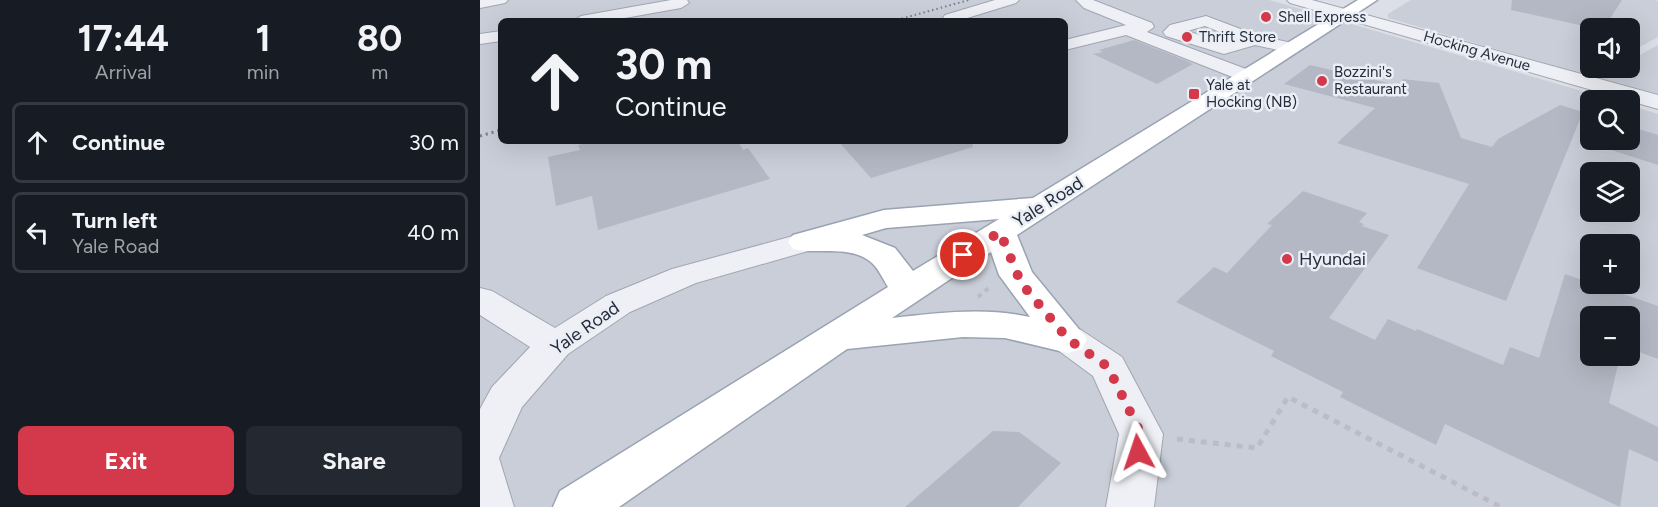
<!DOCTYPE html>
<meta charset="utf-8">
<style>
body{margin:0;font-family:Figtree,sans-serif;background:#242831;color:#f1f3f6;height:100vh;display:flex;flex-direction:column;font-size:22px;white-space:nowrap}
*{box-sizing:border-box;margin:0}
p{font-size:20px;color:#9ea1a6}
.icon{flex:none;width:33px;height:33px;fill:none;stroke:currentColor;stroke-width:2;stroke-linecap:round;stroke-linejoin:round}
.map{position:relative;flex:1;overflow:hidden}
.details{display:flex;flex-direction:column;background:#171b24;width:480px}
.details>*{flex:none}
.hud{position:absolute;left:18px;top:18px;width:570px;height:126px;border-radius:9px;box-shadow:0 6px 24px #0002;background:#171b24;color:#f1f3f6;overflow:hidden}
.buttons{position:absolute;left:1100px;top:18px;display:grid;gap:12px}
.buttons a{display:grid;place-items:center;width:60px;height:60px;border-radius:9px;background:#171b24;box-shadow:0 6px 24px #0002;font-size:30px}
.pin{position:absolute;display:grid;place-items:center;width:51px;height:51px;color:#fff;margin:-26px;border:3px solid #fff;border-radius:50%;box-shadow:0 2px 6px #0007}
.me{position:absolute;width:66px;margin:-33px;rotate:355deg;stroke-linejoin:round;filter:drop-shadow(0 0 4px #0008)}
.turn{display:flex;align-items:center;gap:21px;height:126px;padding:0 18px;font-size:27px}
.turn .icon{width:78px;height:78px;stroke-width:2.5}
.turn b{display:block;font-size:42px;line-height:51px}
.eta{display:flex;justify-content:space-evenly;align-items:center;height:102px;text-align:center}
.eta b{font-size:36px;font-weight:700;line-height:42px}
.action{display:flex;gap:12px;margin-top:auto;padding:12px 18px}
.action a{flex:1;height:69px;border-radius:9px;background:#d3394a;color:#fff;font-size:24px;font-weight:700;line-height:69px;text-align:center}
.action a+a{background:#242831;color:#f1f3f6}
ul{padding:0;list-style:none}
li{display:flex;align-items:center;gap:18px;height:81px;margin:0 12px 9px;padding:0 6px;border:3px solid #363941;border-radius:9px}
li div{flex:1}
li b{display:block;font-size:22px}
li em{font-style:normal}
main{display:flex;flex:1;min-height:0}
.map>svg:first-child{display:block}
</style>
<main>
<section class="details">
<div class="eta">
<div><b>17:44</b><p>Arrival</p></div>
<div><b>1</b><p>min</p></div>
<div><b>80</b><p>m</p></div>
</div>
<ul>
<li><svg class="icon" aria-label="ahead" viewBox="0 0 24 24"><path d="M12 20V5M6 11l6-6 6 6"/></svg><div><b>Continue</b></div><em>30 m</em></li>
<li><svg class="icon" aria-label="left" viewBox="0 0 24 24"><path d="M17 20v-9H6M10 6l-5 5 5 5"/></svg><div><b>Turn left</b><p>Yale Road</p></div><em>40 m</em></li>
</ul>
<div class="action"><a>Exit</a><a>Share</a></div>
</section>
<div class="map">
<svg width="1178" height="507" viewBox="0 0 1178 507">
<rect width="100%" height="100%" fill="#dcdfe7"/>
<g fill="#c9ced9" fill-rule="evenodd">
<path d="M0 0H789L1133 100H1110V140H1149V105L1178 114V507H0ZM21 21H585V141H21ZM1110 172H1149V212H1110ZM1110 244H1149V284H1110ZM1110 316H1149V356H1110Z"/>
<polygon points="931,0 1175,0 1178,1 1178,37 1149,53 1149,28 1110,28 1110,68 1120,68 1106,75 908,18 908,14"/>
<polygon points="1178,45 1178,94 1119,78 1137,68 1149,68 1149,61"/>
</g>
<g fill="#b3b8c4">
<polygon points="1032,0 1142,0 1124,28 1113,28 1031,10"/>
<polygon points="654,40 707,61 713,64 677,84 613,54 623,52 619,50"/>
<polygon points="830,65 925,87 922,79 959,83 981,138 1012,147 1018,139 1080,105 1103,112 1026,301 937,268 989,184 857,143 895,108 804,84"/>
<polygon points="1149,126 1178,135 1178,165 1125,148 1128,140 1149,140"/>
<polygon points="117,141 258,141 263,150 268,148 290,179 118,230 112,196 76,206 68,157 100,150 98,145"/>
<polygon points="358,141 492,141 493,147 391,178"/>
<polygon points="823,191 887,213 879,222 884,224 882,226 909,235 849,318 895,340 908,319 936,331 937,329 1023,365 1030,347 1059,358 1085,274 1178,306 1178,359 1149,348 1149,316 1110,316 1110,356 1140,356 1129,403 1178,427 1178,462 1149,449 1140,507 965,424 956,445 860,397 863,392 791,356 794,351 696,302 734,267 747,273 792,225 787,224"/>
<polygon points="513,431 539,432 581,463 538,507 425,507"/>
</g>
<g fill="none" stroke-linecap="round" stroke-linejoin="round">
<defs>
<g id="minor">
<polygon points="0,0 28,0 25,3 0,8"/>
<polygon points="191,0 207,0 209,3 201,8 128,21 93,21 101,16"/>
<polygon points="515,0 539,0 536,3 484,19 485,21 465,21 463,18 465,15"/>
<polygon points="596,0 613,0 672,23 674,27 667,32 774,72 777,76 774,80 760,80 646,35 585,50 585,40 646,25 604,8"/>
<polygon points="807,0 832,0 1178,95 1178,109 810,3"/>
<path d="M726 16 779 36 817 44 820 48 817 52 811 53 775 45 744 54 686 36 683 32 690 25ZM725 26 757 39 744 43 707 31Z"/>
<polygon points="21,31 21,41 0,44 0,34"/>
<polygon points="324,233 335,235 339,242 335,249 216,283 150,312 88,354 42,407 19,458 34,507 0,507 0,409 12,387 50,347 0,315 0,288 12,291 75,328 126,296 192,269"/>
<polygon points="588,326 601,330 642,357 683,434 674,507 626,507 639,434 613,376 575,348 569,339 575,330"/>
</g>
<path id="major" d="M878 0H897L537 235 552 272 607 339 602 349 588 353 525 338 483 337 367 349 139 507H73L80 491 408 287C403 279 398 268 392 263 371 244 336 255 313 249L308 242 313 235 404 210 553 198ZM519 219 433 271 415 248 382 235 406 228ZM511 252 519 275 550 317C504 307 459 313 412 318Z"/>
</defs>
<use href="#minor" stroke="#a1a6b1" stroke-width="2"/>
<use href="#major" stroke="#9aa3b3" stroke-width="3"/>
<polyline stroke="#babdc5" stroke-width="4" stroke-dasharray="4.5 4.5" stroke-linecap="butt" points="498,297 510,287"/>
<polyline stroke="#babdc5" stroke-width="5" stroke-dasharray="6 6" stroke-linecap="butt" points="697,439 777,448 808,397 1021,507"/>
<use href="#minor" fill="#eef0f5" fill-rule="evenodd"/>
<use href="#major" fill="#fff" fill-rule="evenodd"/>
<polyline stroke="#747e91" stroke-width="2" stroke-dasharray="1.5 3" stroke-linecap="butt" points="413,21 489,0"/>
<polyline stroke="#747e91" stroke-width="3" stroke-dasharray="2 4" stroke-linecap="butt" points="0,136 21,130"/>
</g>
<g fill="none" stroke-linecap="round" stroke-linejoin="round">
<polyline stroke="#d3394a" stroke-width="10" stroke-dasharray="0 18" points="483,255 520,232 541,283 588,339 628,367 661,434 658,452"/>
</g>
<g fill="#d3394a" stroke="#ebeef4" stroke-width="2">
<circle cx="786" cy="17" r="6"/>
<circle cx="707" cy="37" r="6"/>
<circle cx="842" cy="81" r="6"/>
<rect x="708" y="88" width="12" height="12" rx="3"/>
<circle cx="807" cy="259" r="6"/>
</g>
<g text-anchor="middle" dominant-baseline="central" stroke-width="5" stroke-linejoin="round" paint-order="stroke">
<g font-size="15" fill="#252d3d" stroke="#ebeef4" text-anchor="start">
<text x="798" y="17">Shell Express</text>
<text x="719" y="37">Thrift Store</text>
<text x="854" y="72">Bozzini's<tspan x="854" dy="17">Restaurant</tspan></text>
<text x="726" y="85">Yale at<tspan x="726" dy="17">Hocking (NB)</tspan></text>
</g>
<g font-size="15" fill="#252d3d" stroke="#ebeef4">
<text transform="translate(997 51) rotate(16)">Hocking Avenue</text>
</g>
<g font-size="18" fill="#252d3d" stroke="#ebeef4">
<text transform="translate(568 202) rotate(-32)">Yale Road</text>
<text transform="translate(105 328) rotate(-35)">Yale Road</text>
</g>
<g font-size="18" fill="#252d3d" stroke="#ebeef4" text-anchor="start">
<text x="819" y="259">Hyundai</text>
</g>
</g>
</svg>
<div class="buttons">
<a><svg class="icon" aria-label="sound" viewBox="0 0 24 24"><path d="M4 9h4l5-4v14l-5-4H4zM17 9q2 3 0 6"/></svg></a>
<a><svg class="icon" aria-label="search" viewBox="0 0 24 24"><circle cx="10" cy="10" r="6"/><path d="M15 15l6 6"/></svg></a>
<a><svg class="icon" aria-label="layers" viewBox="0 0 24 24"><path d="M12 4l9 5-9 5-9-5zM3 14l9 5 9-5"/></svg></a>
<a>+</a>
<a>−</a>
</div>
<div class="pin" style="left:483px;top:255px;background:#d93025"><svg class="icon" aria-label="arrive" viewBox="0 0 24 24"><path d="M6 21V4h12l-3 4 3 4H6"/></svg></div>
<svg class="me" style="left:658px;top:452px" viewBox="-20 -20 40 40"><path d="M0-17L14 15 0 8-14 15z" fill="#d3394a" stroke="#fff" stroke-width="4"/></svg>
<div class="hud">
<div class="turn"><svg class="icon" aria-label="ahead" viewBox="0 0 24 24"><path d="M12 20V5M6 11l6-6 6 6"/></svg><div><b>30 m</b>Continue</div></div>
</div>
</div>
</main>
